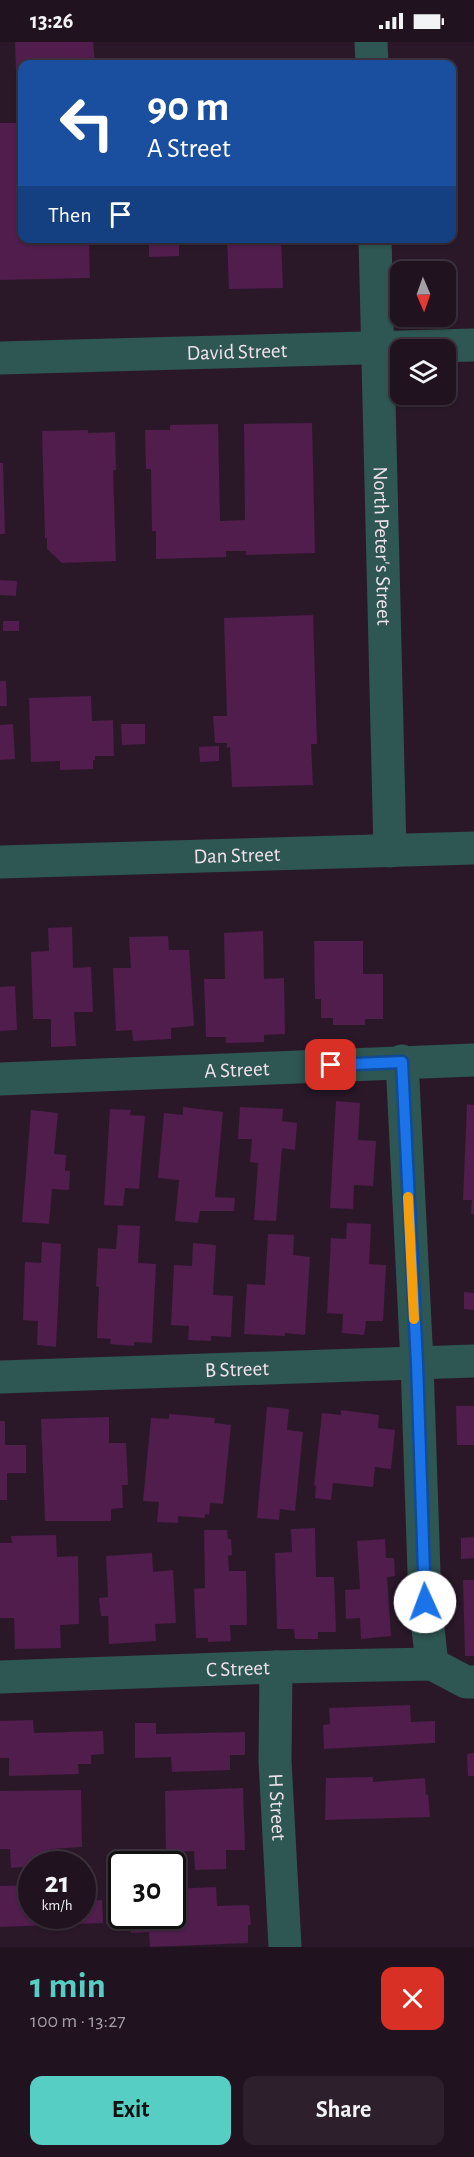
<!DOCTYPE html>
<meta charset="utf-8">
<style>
body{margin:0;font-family:"Alegreya Sans",sans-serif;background:#2d202c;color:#f1f3f6;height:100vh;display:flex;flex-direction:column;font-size:22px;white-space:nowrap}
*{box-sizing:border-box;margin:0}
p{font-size:20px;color:#a29ea4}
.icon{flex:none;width:33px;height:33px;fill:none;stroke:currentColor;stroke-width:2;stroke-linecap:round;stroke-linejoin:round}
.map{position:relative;height:1905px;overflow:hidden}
.drawer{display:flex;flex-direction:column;background:#20121f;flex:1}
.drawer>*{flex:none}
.banner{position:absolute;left:18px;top:18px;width:438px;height:183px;border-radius:12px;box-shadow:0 2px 4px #0004,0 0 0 2px #3d323d;background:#1a4fa0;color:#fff;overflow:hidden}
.needle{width:39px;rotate:178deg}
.buttons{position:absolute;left:390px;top:219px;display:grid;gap:12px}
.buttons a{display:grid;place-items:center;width:66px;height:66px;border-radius:12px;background:#20121f;box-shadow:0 2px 4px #0004,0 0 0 2px #3d323d;font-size:30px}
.speed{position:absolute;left:18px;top:1809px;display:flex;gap:12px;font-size:30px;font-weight:700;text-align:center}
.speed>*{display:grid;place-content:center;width:78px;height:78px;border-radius:50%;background:#20121f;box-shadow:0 2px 4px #0004,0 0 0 2px #3d323d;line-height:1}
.speed small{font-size:15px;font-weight:400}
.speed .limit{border:3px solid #111;border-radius:9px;background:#fff;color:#111}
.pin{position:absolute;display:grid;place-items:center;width:51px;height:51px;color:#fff;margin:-26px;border-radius:12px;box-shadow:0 3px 9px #0006}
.me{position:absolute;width:66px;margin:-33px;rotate:358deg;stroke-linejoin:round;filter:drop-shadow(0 0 4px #0008)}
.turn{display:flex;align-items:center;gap:21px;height:126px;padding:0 30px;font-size:27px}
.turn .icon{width:78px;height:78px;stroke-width:2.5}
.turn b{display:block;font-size:42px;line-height:51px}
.then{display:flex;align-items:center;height:57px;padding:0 30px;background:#0003;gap:12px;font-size:22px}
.round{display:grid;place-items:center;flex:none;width:63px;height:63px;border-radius:12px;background:#2d202c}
.overview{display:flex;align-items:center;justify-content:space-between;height:102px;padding:0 30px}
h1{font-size:36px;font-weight:600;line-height:45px;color:#56cec3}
.primary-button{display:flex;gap:12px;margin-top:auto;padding:12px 30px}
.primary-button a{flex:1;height:69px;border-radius:12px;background:#56cec3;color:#111;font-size:24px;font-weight:600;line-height:69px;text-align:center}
.primary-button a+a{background:#2d202c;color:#f1f3f6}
.status{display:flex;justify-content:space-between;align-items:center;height:42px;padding:0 30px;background:#20121f;direction:ltr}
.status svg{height:16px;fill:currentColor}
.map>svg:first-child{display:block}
</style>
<div class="status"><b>13:26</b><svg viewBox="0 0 49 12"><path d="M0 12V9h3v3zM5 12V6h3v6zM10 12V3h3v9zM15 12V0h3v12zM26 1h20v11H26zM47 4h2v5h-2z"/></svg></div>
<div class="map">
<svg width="474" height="1905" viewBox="0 0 474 1905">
<rect width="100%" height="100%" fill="#2a1829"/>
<g fill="#501d4d">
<polygon points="15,0 93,0 95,22 22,22 22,31 16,31"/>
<polygon points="0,81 22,81 22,196 89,196 90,236 0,238"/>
<polygon points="149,196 179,196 179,214 149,215"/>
<polygon points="227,196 281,196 283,246 229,247"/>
<polygon points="312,381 315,511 246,513 246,509 226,509 226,515 156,517 156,489 152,489 151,427 146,427 145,388 170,388 170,383 218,382 220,479 245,478 244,382"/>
<polygon points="88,388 88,391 115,390 116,428 113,428 116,519 62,521 47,507 47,496 45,496 42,389"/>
<polygon points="0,421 3,421 5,492 0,492"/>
<polygon points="0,538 17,539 16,554 0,553"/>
<polygon points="313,573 317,702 311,702 313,743 232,745 230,705 227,706 227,701 215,701 213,674 227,674 224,576"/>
<rect x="3" y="579" width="16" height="10"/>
<polygon points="0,639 6,639 7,664 0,664"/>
<polygon points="91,654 92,679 113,678 114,714 95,714 95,718 93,718 93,727 60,728 60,719 31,720 29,656"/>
<polygon points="13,682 15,717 0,718 0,683"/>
<polygon points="121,682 145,682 145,702 122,703"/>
<polygon points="219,704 219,719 200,720 199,705"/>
<polygon points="72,885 73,926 91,925 93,970 74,970 76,1004 51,1005 51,977 33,977 31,910 49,909 48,886"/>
<polygon points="263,889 264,937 284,936 285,992 264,993 264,1000 226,1001 226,995 206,995 204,937 225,937 224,891"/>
<polygon points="168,894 169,908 189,908 194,984 171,986 171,997 133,999 132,988 116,989 113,926 131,926 129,895"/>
<polygon points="314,899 363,899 363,932 383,932 383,977 365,977 365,983 333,983 333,976 321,976 321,957 315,957"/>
<polygon points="15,944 17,988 0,989 0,945"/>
<polygon points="336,1059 360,1061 358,1098 376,1099 373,1144 354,1143 353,1167 330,1166"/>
<polygon points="467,1062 474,1063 474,1172 471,1172 472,1158 463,1158"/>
<polygon points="183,1065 223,1070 215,1155 235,1156 234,1169 200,1169 198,1181 175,1179 179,1138 158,1136 164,1071 183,1073"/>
<polygon points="240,1065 283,1067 282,1079 297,1081 295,1108 282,1106 276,1179 254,1178 258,1121 250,1120 252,1097 238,1097"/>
<polygon points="110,1067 131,1068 130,1073 145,1074 139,1147 125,1146 123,1164 104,1163"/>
<polygon points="31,1068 58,1071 54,1112 66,1113 65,1129 70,1129 69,1148 52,1147 49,1182 22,1180"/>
<polygon points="347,1181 371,1182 369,1222 386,1223 383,1279 366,1279 364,1293 342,1291 343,1272 327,1271 331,1196 346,1197"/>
<polygon points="118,1183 140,1184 138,1221 156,1222 152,1301 134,1300 134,1304 110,1302 111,1297 97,1296 99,1245 96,1244 98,1206 116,1207"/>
<polygon points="268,1192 294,1193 293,1213 310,1215 305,1293 285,1291 285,1294 244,1292 247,1242 265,1243"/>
<polygon points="42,1200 61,1202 56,1305 37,1303 38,1279 23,1278 25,1220 41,1221"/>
<polygon points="193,1201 216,1203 213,1253 233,1254 231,1295 211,1294 211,1299 188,1298 189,1284 171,1283 174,1223 192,1224"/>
<polygon points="464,1250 474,1251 474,1268 464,1267"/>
<polygon points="456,1364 474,1364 474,1403 457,1403"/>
<polygon points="267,1365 289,1367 287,1388 303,1390 295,1469 280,1467 279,1478 257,1476"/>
<polygon points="341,1368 379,1373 378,1386 395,1388 391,1427 375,1425 373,1445 333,1441 331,1458 315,1456 316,1443 314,1444 322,1371 341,1373"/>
<polygon points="169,1372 215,1376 214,1381 231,1383 223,1462 210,1461 209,1473 205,1472 205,1476 178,1474 178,1481 157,1480 159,1460 143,1459 151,1376 169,1377"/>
<polygon points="109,1375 109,1401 126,1401 128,1443 122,1443 123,1466 111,1467 111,1479 45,1479 41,1377"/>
<polygon points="0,1379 5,1379 5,1403 26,1403 26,1431 7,1431 7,1458 0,1458"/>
<polygon points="315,1486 316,1535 334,1535 336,1590 318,1590 318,1597 295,1597 294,1587 277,1587 275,1511 292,1510 291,1487"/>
<polygon points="204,1488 227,1488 228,1497 231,1497 232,1513 228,1514 229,1529 246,1529 247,1583 230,1583 231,1599 208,1600 208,1596 196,1596 194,1547 205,1546"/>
<polygon points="56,1493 57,1515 78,1514 79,1582 60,1583 61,1606 15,1607 14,1576 0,1576 0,1501 12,1501 11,1494"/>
<polygon points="474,1495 474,1516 461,1517 461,1496"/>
<polygon points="385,1497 386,1516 394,1516 395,1534 387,1535 391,1594 361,1597 360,1576 346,1577 345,1548 360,1547 357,1499"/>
<polygon points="152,1511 153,1530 173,1528 176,1581 155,1582 156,1599 109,1602 108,1574 101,1574 99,1556 108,1555 106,1514"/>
<polygon points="463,1538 474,1538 474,1614 465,1614"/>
<polygon points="410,1663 411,1680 435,1679 435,1701 324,1707 323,1683 330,1682 329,1666"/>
<polygon points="33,1678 34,1691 103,1689 104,1712 91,1713 91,1722 78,1722 79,1732 9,1734 9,1716 0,1716 0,1679"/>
<polygon points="135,1681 156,1681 156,1692 245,1690 245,1713 230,1713 230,1728 172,1730 171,1715 135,1716"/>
<polygon points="474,1711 474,1734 468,1734 467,1712"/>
<polygon points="373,1735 373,1740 425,1736 426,1753 428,1752 430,1775 325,1778 326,1736"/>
<polygon points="243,1746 245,1808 226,1808 226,1827 195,1828 194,1809 166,1810 165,1749"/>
<polygon points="81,1748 82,1805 50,1807 50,1822 11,1826 10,1807 0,1807 0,1749"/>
<polygon points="32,1843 32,1874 82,1874 82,1859 102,1858 103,1881 0,1885 0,1844"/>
<polygon points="216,1845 217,1864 249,1863 251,1883 248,1883 248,1901 150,1905 149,1890 131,1891 131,1874 172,1874 172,1847"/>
</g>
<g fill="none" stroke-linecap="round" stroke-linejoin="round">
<g stroke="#2e5652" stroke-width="33">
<polyline points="371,0 372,22"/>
<path id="s1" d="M375 196 390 809"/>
<path id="s2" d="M0 316 474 303"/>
<path id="s3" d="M0 820 474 806"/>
<polyline points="402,1019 417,1321 425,1560 432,1622"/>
<path id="s4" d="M0 1037 474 1018"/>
<path id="s5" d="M0 1335 474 1319"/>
<path id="s6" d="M276 1625 275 1719 285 1905"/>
<path id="s7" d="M0 1635 276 1625 432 1622 466 1640H474"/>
</g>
</g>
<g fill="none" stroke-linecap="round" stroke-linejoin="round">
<defs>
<polyline id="route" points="331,1023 402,1020 417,1321 425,1560"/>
</defs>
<use href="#route" stroke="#114b97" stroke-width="15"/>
<use href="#route" stroke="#1a73e8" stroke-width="10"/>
<polyline stroke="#f59e0b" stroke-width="10" points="408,1155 414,1277"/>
</g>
<g text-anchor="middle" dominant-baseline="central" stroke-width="6" stroke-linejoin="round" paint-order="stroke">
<g font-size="21" fill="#efe2ed" stroke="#0e070d">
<text stroke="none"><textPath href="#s2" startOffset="237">David Street</textPath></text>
<text stroke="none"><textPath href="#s1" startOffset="308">North Peter's Street</textPath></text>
<text stroke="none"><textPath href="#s3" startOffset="237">Dan Street</textPath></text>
<text stroke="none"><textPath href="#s4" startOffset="237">A Street</textPath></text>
<text stroke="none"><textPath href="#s5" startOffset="237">B Street</textPath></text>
<text stroke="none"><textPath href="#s7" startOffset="238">C Street</textPath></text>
<text stroke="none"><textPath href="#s6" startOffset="140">H Street</textPath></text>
</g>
</g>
</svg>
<div class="buttons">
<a><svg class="needle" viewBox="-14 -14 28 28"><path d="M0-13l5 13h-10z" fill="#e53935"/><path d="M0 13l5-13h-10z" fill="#a29ea4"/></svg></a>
<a><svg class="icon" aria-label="layers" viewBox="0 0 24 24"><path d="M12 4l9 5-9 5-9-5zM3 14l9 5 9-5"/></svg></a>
</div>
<div class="speed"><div>21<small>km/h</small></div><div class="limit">30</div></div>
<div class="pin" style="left:331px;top:1023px;background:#d93025"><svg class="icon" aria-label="arrive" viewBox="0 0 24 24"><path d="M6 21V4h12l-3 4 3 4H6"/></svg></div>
<svg class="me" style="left:425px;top:1560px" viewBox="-20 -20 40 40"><circle r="19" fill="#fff"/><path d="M0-13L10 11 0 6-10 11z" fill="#1a73e8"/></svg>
<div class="banner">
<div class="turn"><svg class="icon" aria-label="left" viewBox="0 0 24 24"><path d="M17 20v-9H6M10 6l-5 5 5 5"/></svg><div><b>90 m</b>A Street</div></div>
<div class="then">Then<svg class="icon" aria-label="arrive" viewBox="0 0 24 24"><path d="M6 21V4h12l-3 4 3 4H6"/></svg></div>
</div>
</div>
<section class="drawer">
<div class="overview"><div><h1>1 min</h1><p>100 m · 13:27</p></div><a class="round" style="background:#d93025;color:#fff"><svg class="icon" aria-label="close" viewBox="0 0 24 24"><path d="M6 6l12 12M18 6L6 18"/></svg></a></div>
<div class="primary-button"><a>Exit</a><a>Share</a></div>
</section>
